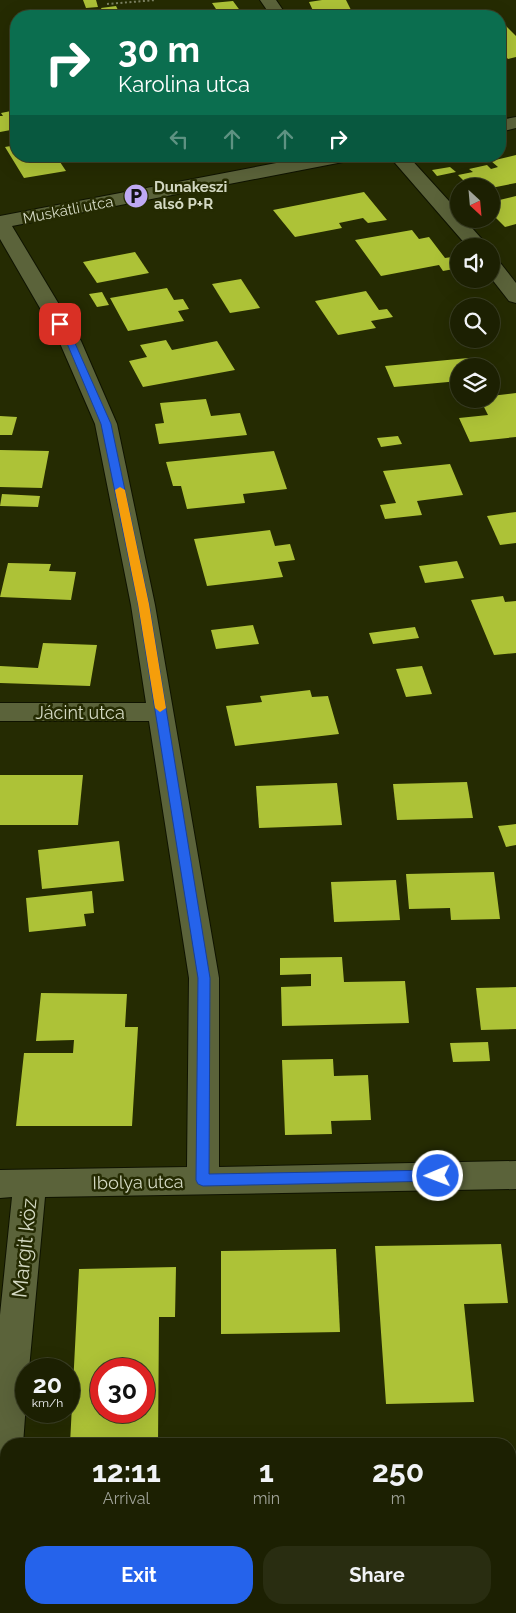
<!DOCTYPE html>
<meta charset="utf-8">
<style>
body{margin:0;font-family:Raleway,sans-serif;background:#292d11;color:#f1f3f6;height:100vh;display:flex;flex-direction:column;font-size:19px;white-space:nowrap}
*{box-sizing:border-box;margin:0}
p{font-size:16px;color:#a0a399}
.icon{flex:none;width:28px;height:28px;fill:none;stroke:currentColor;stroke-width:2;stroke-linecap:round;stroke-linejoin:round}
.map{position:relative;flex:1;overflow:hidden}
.drawer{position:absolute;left:0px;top:1438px;width:516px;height:176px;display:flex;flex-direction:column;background:#1c2002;border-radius:20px 20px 0 0;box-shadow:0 5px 20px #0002,0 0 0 1px #3a3e24}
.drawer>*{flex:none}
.banner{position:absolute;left:10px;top:10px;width:496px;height:152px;border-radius:20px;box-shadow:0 5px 20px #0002,0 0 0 1px #3a3e24;background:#0b6e4f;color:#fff;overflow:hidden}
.needle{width:32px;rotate:154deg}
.buttons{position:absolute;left:450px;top:178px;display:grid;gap:10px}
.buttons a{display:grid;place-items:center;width:50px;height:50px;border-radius:50%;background:#1c2002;box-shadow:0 5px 20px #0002,0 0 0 1px #3a3e24;font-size:25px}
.speed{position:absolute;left:15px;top:1358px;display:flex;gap:10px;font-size:25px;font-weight:700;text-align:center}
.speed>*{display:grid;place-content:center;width:65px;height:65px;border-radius:50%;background:#1c2002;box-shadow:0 5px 20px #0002,0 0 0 1px #3a3e24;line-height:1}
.speed small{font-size:12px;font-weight:400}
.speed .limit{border:8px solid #d22;background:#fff;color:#111}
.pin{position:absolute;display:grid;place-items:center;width:42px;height:42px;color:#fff;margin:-21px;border-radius:10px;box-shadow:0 2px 8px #0006}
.me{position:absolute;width:55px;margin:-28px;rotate:269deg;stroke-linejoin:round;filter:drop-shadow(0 0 4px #0008)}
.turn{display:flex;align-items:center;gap:18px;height:105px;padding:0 25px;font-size:22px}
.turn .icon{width:65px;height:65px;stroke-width:2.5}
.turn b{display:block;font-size:35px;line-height:42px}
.lanes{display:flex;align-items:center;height:48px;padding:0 25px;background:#0003;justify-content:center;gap:25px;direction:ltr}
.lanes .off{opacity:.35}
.eta{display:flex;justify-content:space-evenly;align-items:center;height:85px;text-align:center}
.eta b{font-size:30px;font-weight:700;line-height:35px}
.primary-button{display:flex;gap:10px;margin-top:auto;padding:10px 25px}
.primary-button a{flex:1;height:58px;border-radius:20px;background:#2563eb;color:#fff;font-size:20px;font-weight:700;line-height:58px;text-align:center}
.primary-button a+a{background:#292d11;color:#f1f3f6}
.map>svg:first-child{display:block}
</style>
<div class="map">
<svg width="516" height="1613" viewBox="0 0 516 1613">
<rect width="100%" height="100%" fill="#252b02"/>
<g fill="#adc237" fill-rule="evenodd">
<polygon points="83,0 96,0 98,7 86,8"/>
<polygon points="322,0 346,0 352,12 315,15 309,2"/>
<polygon points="233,1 244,16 216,16 220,15 212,3"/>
<polygon points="116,6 119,12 104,14 101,8"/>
<polygon points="504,24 516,36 516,57 508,59 500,50 500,25"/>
<polygon points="16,110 16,129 0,132 0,116 3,116 1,113"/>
<polygon points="16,145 16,156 56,156 66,171 24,178 5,147"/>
<polygon points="516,155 516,183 491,188 491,186 469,186 458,175 473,172 469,169 487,165 491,169 498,167 491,161"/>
<polygon points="450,167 456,172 437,176 432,170"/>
<polygon points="364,192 387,220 368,223 363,218 339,223 342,228 295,237 273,210"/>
<polygon points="516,196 516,224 505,227 491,213 491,202"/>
<polygon points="412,230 419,239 429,237 445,258 459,256 459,268 443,271 439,265 381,276 355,240"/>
<polygon points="135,252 149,273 97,283 83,262"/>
<polygon points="241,279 260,308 230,313 212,284"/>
<polygon points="167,288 174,300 183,299 189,309 178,311 184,321 128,331 110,298"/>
<polygon points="366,291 379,310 387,309 393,317 371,321 376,328 338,335 315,301"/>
<polygon points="102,292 109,305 97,307 89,294"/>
<polygon points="166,340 172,350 217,341 235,370 143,387 129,361 147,357 140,345"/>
<polygon points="468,358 472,366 459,366 459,381 394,387 385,366"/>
<polygon points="516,393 516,437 470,442 459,418 488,415 480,399 491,399 491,396"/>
<polygon points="206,399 211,416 240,413 247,435 159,444 155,424 164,423 160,403"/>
<polygon points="0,416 17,417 12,435 0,435"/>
<polygon points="398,436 402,444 381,447 377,438"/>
<polygon points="0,450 49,451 42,488 0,487"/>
<polygon points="274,451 287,489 243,494 245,503 187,509 181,486 173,486 166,462"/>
<polygon points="450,464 463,495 417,501 422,515 385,519 380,505 396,503 383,471"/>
<polygon points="2,494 40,496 38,507 0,506"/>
<polygon points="516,512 516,543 500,545 487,516"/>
<polygon points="270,530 275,546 290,544 295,560 278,562 283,577 207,586 194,539"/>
<polygon points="457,561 464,578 425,583 419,566"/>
<polygon points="8,563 51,564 49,571 76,572 71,600 0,597"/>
<polygon points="503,596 505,602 516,601 516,653 494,655 471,600"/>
<polygon points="253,625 259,644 216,649 211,630"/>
<polygon points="415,627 419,638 373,644 369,633"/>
<polygon points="43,643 97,645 90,686 0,683 0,666 38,668"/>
<polygon points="422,666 432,694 406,697 396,669"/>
<polygon points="310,690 312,697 328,696 339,734 235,746 226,706 262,702 260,696"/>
<polygon points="0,775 83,775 78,825 0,825"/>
<polygon points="467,782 473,818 397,820 393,784"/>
<polygon points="337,783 342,825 259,828 256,786"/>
<polygon points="516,824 516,845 506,847 498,826"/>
<polygon points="119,841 124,881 42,889 38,850"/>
<polygon points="494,872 500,919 451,920 450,908 409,909 406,874"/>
<polygon points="396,880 400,920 334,922 331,882"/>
<polygon points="92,891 94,913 84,914 86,926 29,932 26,898"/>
<polygon points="342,957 344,982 405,981 409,1023 282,1026 281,987 311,986 311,974 280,975 280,958"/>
<polygon points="516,987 516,1029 481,1030 476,988"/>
<polygon points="41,993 127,994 125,1027 138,1027 132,1126 16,1126 24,1053 73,1053 74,1040 36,1041"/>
<polygon points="488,1042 490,1061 453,1062 450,1043"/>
<polygon points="333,1059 334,1076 368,1075 371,1120 331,1121 332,1134 285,1135 282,1060"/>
<polygon points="501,1244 508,1303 464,1304 474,1402 386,1404 375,1246"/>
<polygon points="336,1249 340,1332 221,1334 221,1251"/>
<path d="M176 1267 175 1317H159L158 1444H70L79 1269ZM101 1369H144V1411H101Z"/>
<polygon points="510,1529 513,1544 516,1544 516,1572 510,1572"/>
<polygon points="51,1608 176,1608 176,1613 50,1613"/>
</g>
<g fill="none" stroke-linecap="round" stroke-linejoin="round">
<defs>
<g id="street">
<polygon points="260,0 276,0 287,16 271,16"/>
<polygon points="516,117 516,128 500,132 500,120"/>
<polygon points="313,156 352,156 350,160 343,162 12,226 81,341 117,424 155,605 219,978 219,1167 516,1161 516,1189 45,1197 29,1369 26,1369 26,1403 23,1444 6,1444 6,1505 0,1507 0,1315 12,1197 0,1198 0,1170 187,1167 189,978 149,721 0,721 0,703 146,703 131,605 95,424 59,341 0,239 0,216"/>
<polygon points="389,156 408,156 459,212 459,219 464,219 488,246 467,246"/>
<polygon points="491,258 498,260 516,283 516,303 509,301 491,278"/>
</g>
</defs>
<use href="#street" stroke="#0f1300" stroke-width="2"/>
<polyline stroke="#7b8061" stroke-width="2" stroke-dasharray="2 2.5" stroke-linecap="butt" points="107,4 156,0"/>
<use href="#street" fill="#5b633a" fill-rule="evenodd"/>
</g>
<polygon fill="#2563eb" stroke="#184099" points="57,322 63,322 74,341 111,424 149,604 210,978 209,1174 438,1170 442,1172 444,1176 442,1180 438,1181 203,1186 198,1184 196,1180 198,978 138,604 101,424 66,341 56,324"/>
<polygon fill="#f59e0b" points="120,487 125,490 149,604 166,708 160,712 155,708 138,604 115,490"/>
<defs>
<symbol id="parking-disc" viewBox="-11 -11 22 22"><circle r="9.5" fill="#bfa9f4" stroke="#252b02"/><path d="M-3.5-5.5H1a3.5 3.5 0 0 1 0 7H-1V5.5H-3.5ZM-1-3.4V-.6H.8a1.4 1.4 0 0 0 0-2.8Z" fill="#111"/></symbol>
</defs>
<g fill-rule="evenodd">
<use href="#parking-disc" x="122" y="182" width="28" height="28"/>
</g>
<g text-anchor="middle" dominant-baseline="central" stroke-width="5" stroke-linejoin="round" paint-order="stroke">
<g font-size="15" font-weight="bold" fill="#d4d9c3" stroke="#252b02" text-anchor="start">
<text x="154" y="187">Dunakeszi<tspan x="154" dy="17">alsó P+R</tspan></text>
</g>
<g font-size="15" fill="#d4d9c3" stroke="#252b02">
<text transform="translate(68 210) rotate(-11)">Muskátli utca</text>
</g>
<g font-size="18" fill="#d4d9c3" stroke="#252b02">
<text x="80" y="712">Jácint utca</text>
<text transform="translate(138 1182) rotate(-1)">Ibolya utca</text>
</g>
<g font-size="21" fill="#d4d9c3" stroke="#252b02">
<text transform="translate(24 1248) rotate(-84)">Margit köz</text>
</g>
</g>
</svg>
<div class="buttons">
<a><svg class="needle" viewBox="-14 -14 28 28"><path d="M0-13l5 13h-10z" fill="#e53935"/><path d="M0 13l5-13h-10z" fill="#a0a399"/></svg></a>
<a><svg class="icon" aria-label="sound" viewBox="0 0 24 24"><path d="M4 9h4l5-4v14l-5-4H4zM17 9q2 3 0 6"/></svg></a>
<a><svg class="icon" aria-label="search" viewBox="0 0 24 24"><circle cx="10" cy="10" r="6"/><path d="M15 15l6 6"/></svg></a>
<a><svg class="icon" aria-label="layers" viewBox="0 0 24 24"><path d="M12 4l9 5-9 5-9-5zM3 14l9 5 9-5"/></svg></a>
</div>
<div class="speed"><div>20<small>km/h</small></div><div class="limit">30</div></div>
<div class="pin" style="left:60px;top:324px;background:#d93025"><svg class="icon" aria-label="arrive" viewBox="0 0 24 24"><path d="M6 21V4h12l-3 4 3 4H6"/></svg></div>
<svg class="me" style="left:438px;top:1176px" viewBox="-20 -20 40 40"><circle r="17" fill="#2563eb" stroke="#fff" stroke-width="3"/><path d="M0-11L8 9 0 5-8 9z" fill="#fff"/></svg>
<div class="banner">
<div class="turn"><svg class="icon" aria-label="right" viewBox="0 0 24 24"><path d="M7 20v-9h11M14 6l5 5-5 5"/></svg><div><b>30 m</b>Karolina utca</div></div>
<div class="lanes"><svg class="icon off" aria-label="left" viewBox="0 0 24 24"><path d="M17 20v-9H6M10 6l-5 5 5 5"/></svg><svg class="icon off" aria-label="ahead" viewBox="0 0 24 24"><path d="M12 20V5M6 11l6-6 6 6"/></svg><svg class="icon off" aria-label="ahead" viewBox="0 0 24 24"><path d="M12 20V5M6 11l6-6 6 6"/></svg><svg class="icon" aria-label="right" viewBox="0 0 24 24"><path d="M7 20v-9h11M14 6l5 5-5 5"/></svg></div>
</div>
<section class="drawer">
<div class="eta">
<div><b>12:11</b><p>Arrival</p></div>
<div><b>1</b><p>min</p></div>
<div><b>250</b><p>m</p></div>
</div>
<div class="primary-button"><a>Exit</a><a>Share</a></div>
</section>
</div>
